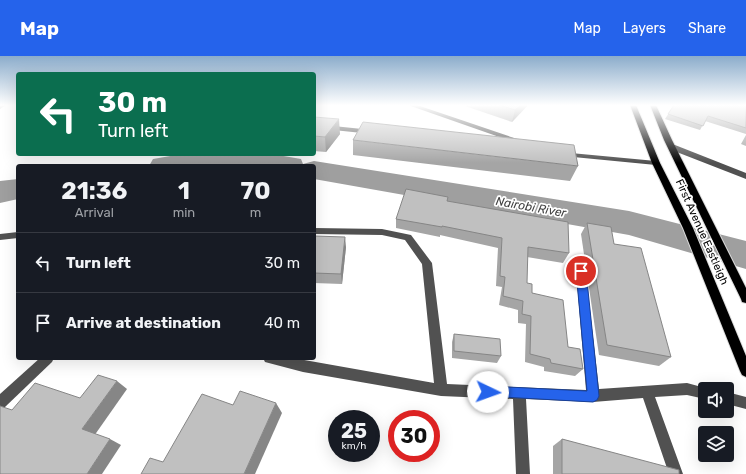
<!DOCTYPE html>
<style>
body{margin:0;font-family:Rubik,sans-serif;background:#242831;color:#f1f3f6;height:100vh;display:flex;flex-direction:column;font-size:15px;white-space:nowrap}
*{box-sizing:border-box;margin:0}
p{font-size:13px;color:#9ea1a6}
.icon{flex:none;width:22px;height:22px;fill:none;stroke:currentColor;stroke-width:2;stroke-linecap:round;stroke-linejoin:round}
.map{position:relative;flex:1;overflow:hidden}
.sheet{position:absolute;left:16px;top:108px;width:300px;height:196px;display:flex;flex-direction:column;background:#171b24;border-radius:4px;box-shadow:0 4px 16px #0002}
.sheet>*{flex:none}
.guide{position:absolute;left:16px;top:16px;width:300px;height:84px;border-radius:4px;box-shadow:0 4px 16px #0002;background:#0b6e4f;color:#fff;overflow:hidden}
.fabs{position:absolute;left:698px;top:326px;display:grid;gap:8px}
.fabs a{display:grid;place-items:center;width:36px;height:36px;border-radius:4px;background:#171b24;box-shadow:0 4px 16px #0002;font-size:20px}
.speed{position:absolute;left:328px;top:354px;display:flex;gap:8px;font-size:20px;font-weight:700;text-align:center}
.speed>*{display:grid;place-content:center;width:52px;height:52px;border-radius:50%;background:#171b24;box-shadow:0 4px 16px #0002;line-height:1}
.speed small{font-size:10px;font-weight:400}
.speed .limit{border:6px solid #d22;background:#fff;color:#111}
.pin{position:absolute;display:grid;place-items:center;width:34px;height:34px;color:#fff;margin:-17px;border:2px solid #fff;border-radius:50%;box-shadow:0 1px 4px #0007}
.me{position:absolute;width:44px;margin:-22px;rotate:93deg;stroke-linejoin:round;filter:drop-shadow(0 0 3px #0008)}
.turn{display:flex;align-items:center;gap:14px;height:84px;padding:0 16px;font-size:18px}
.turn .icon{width:52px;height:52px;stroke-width:2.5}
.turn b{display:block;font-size:28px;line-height:34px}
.eta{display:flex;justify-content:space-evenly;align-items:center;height:68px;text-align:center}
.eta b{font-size:24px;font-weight:700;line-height:28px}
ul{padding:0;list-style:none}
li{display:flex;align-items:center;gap:12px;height:60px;padding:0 16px;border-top:1px solid #363941}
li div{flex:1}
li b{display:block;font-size:15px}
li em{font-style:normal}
header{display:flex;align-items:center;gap:24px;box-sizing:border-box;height:56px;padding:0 20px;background:#2563eb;color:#fff}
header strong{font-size:19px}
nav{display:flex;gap:22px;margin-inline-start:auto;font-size:14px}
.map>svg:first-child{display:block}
</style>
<header>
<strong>Map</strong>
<nav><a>Map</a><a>Layers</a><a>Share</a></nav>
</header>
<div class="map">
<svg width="746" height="418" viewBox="0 0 746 418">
<rect width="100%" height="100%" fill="#fff"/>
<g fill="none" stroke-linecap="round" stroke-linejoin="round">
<g fill="#9f9f9f" fill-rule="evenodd">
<polygon points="182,98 272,98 301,103 303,108 314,105 629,155 746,185 746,213 629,179 314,123 314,110 149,110 153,103"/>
<polygon points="18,123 18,143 0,147 0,125"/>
</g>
<defs>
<g id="major">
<polygon points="630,49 636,49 660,107 693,172 746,300 746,321 742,319 740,315 683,172 652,107"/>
<polygon points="650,49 656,49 672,84 746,232 746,247 742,246 741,243 664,84"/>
</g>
</defs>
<use href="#major" stroke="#dbdbdb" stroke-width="2"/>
<g fill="#515151" fill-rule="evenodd">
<polygon points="0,49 6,49 0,53"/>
<polygon points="408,49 417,49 526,86 525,88 519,88"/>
<polygon points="314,68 372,74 376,76 372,78 314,72"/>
<polygon points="669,89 675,89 746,117 746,123 669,93"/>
<polygon points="560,96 656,105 660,107 656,109 563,100 559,98"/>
<polygon points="314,172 382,173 411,179 432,207 447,328 586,334 576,215 577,212 585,212 599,333 687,327 709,333 705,333 705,343 687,339 655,341 683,418 669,418 643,342 593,346 526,343 530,418 516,418 513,343 441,340 303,316 265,306 263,302 293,302 434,327 422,208 405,184 382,179 314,178"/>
<polygon points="18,176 18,182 0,184 0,178"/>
<polygon points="40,302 54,302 52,306 5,351 0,353 0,338"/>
<polygon points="727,336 746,341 746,353 727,348"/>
</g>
<use href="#major" fill="#000" fill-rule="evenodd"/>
</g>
<g fill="#a5a5a5">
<polygon points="462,49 528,49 512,66"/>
<polygon points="674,49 746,49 746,78 705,65 700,74 665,63"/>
<polygon points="314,61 340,78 326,96 314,95"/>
<polygon points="746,79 746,90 741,88"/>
<polygon points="353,84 578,110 570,125 353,99"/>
<polygon points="448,145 569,197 563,207 527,201 527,227 532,237 583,313 575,320 544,315 544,311 525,306 526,268 518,267 518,254 499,249 502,231 496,230 498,192 440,179 440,181 396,172 396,163"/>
<polygon points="587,167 614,188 671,301 659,310 599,299 581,178"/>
<polygon points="314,180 346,191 342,228 314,227"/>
<polygon points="454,278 501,300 497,307 452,302 452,286"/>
<polygon points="562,383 679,418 553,418 553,390"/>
</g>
<g fill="#868686">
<polygon points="521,49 528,49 512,66 515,54"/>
<polygon points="339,63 340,78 326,96 325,81"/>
<polygon points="345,181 346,191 342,228 341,218"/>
<polygon points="117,325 127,333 94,380 82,373"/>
<polygon points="276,347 282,357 255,418 244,418"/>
<polygon points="110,383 121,389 102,418 87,418"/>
</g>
<g fill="#c0c0c0" stroke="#868686">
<polygon points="499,49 521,49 515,54"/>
<polygon points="674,49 746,49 746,72 708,60 703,70 668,58"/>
<polygon points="314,61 339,63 325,81 314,80"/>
<polygon points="363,66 574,89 578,110 353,84"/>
<polygon points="406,133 448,141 447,145 568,166 569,197 528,191 527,227 532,228 532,237 563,244 568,291 580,293 583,313 551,307 550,303 530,298 531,260 522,258 523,245 503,240 505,221 500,220 502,182 442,170 442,171 396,163"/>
<polygon points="587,167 611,171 614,188 641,192 671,301 607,289"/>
<polygon points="314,180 345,181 341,218 314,217"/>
<polygon points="454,278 500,283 501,300 454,295"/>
<polygon points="98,319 117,325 82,373 110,383 87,418 0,418 0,350 12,354 35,327 80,342"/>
<polygon points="240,335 276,347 244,418 141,418 150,402 163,406 202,338 233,349"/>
<polygon points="562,383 679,414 679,418 562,418"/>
</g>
<linearGradient id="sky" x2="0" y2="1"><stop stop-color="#8baccb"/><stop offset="0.46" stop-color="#fff"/><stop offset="1" stop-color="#fff" stop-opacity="0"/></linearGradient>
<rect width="746" height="107" fill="url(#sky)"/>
<polygon fill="#2563eb" stroke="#184099" points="581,211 586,215 599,340 597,344 593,346 484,340 482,336 484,332 488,330 587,335 576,215"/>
<g text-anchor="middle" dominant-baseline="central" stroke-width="3.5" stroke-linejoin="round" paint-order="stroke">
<g font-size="11" fill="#000" stroke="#fff">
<text transform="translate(702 176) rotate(66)">First Avenue Eastleigh</text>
</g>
<g font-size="12" font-style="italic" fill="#404040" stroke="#fff">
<text transform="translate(531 151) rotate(10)">Nairobi River</text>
</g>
</g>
</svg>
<div class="fabs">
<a><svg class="icon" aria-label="sound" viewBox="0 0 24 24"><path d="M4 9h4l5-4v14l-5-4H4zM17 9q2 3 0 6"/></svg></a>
<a><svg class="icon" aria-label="layers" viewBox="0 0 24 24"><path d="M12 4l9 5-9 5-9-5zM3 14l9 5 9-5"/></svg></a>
</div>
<div class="speed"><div>25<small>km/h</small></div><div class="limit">30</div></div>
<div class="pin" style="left:581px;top:215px;background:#d93025"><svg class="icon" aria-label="arrive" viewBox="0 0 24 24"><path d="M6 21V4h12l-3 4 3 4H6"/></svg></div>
<svg class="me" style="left:488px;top:336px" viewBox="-20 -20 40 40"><circle r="19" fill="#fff"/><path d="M0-13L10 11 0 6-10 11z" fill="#2563eb"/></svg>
<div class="guide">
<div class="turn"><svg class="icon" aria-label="left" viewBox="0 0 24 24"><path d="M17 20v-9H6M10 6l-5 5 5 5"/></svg><div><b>30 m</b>Turn left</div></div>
</div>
<section class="sheet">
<div class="eta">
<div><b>21:36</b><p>Arrival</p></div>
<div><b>1</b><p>min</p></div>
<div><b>70</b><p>m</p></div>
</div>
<ul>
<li><svg class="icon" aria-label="left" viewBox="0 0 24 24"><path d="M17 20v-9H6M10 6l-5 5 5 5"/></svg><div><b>Turn left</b></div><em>30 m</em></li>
<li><svg class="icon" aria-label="arrive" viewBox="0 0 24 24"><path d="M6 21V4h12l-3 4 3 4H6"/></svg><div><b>Arrive at destination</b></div><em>40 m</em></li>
</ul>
</section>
</div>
